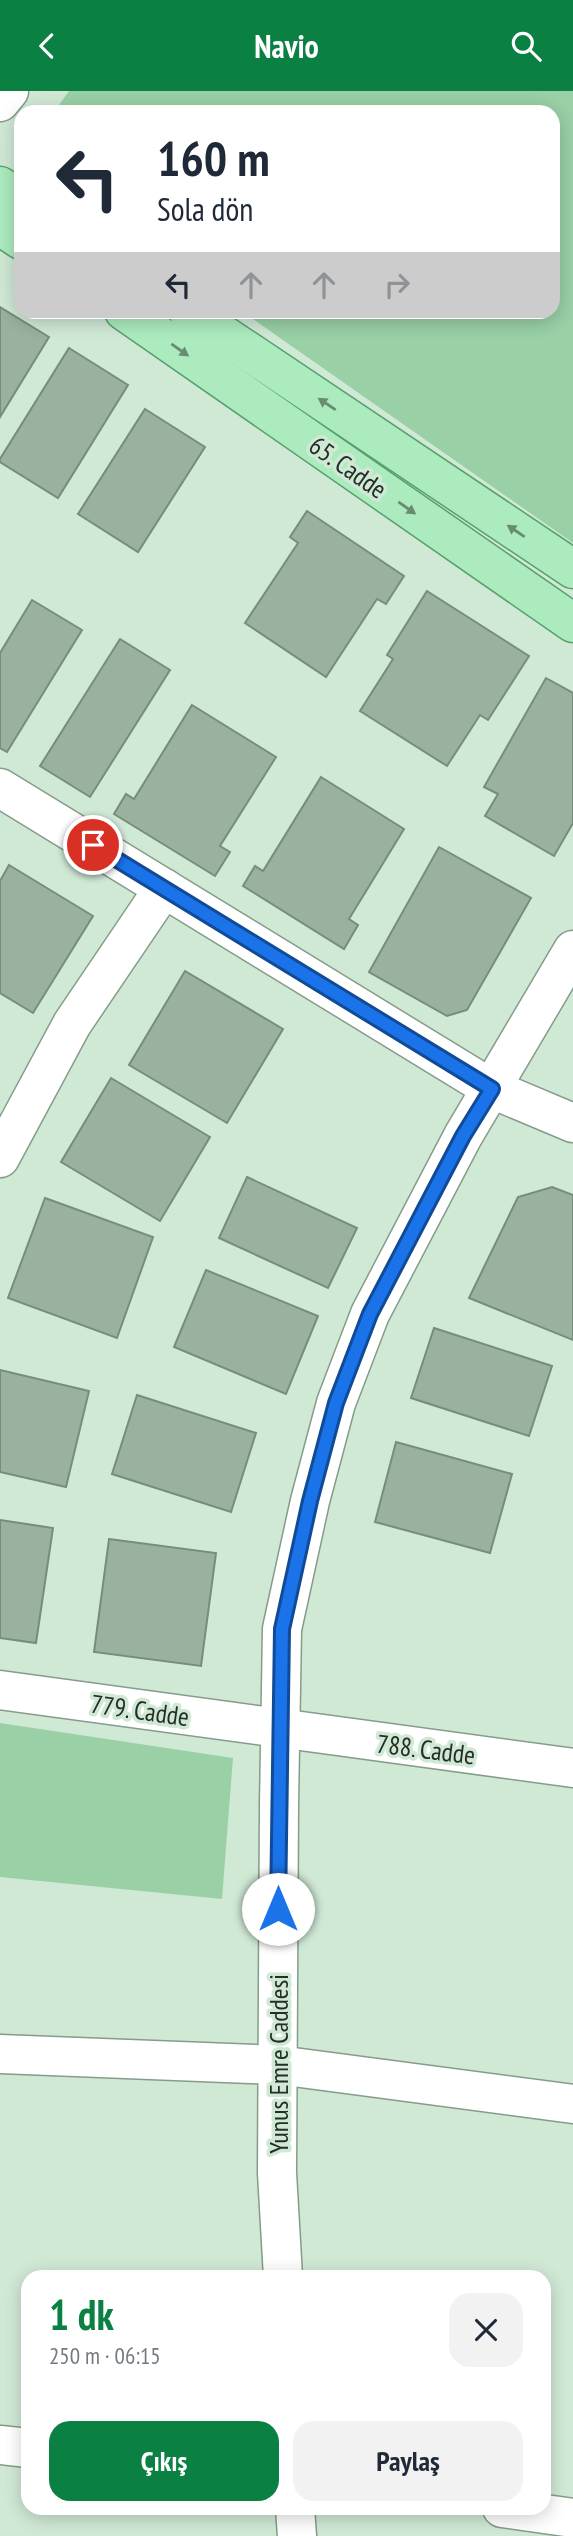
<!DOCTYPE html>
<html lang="tr">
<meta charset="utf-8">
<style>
body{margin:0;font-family:"PT Sans Narrow",sans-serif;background:#f2f2f3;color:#1f2937;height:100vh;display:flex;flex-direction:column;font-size:26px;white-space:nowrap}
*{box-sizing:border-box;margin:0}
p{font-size:23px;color:#747a83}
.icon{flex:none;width:38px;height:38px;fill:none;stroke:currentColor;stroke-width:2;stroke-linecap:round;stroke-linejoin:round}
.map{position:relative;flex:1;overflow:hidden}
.side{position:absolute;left:21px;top:2179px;width:530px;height:245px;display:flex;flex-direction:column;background:#fff;border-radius:21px;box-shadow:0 4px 18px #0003}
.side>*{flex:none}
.top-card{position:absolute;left:14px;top:14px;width:546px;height:214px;border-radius:21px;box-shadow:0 4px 18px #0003;background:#fff;color:#1f2937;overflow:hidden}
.pin{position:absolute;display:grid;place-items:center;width:60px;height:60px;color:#fff;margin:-30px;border:4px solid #fff;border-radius:50%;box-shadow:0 2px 7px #0007}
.me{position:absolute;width:77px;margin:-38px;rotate:0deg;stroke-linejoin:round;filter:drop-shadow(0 0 5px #0008)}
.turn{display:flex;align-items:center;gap:24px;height:147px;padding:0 28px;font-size:32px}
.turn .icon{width:91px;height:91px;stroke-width:2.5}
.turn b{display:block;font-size:49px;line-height:60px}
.lanes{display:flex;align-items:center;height:66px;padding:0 28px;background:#0003;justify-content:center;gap:35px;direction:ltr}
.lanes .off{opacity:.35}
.round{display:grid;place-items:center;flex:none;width:74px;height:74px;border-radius:21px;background:#f2f2f3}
.head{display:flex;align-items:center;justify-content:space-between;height:119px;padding:0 28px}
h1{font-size:42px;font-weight:800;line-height:52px;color:#0b8043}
.action{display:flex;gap:14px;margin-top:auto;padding:14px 28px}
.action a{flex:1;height:80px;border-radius:21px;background:#0b8043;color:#fff;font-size:28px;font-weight:800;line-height:80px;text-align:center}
.action a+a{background:#f2f2f3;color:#1f2937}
header{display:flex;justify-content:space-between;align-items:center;height:91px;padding:0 28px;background:#0b8043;color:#fff;font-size:32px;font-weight:800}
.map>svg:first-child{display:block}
</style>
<header><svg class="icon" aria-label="back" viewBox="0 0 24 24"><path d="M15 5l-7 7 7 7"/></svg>Navio<svg class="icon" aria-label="search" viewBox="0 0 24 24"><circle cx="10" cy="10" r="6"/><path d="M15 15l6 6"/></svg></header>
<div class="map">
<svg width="573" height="2445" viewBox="0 0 573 2445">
<rect width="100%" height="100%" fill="#d0e9d5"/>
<g fill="#99d0a6">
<polygon points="69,0 573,0 573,452 243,221 553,220 553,21 54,21"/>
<polygon points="0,1632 233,1667 222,1808 0,1786"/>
</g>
<g fill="#99b19e" stroke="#768d7b" stroke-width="2">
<polygon points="0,216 49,246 0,326"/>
<polygon points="69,257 128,294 58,407 0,371 0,368"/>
<polygon points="145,318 205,356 138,461 78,423"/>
<polygon points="307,420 404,485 386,513 377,508 326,586 245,532 298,452 290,446"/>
<polygon points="427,500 529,565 488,629 480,624 447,675 360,620 393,568 387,564"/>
<polygon points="32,509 82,539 7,661 0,657 0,562"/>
<polygon points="120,548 170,579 90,706 40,675"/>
<polygon points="546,587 573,602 573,732 554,765 485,725 498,703 484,696"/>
<polygon points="192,614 276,666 220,755 230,761 215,785 114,723 126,703 134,708"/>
<polygon points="321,686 404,738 349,828 358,834 344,858 243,795 255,775 263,780"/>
<polygon points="439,756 531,807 467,919 447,925 369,881"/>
<polygon points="9,774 93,825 33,922 0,902 0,790"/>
<polygon points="185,880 283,938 227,1032 129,974"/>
<polygon points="111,987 210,1046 160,1130 61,1071"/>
<polygon points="247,1086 357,1137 328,1197 219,1147"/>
<polygon points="552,1096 573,1104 573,1249 469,1207 518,1106"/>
<polygon points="45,1107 153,1146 117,1247 8,1207"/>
<polygon points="206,1179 318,1225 286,1303 174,1256"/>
<polygon points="434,1237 552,1275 529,1345 411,1307"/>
<polygon points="0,1279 89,1300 66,1396 0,1381"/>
<polygon points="137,1304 256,1342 231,1421 112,1383"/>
<polygon points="396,1351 512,1383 490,1462 375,1431"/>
<polygon points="0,1429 53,1437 36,1552 0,1547"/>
<polygon points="109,1448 216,1462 201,1575 94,1561"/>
</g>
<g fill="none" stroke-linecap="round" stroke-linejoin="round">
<defs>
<g id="minor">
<polyline points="0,11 9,0"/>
<polyline points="0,697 492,998 573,1032"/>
<polyline points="0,1067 72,933 164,797"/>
<polyline points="0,1599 573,1677"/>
<polyline points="0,1963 278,1974 573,2013"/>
<polyline points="283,2186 277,2082 279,1714 282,1538 310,1410 336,1312 370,1223 463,1045 573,859"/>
<polyline points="0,2354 28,2357"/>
<polyline points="295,2417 297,2445"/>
<polyline points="502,2417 573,2427"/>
</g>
<g id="major">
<polyline points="0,95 21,109"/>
<polyline points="0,135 21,149"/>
<polyline points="124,220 573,532"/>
<polyline points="188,220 573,478"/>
</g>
</defs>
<use href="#minor" stroke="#859c8a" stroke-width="41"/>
<use href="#major" stroke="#57a06d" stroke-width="41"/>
<use href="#minor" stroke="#fff" stroke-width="38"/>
<use href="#major" stroke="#abebbe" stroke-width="38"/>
</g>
<defs><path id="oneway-solid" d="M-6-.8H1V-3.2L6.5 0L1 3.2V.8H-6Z" transform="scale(1.75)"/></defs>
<g fill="#688c72">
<use href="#oneway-solid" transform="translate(180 259) rotate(35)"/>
<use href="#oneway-solid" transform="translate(327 313) rotate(-146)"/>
<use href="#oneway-solid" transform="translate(407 417) rotate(35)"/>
<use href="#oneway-solid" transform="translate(516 440) rotate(-146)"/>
</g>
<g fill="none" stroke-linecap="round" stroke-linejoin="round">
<defs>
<polyline id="route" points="93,754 492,998 463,1045 370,1223 336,1312 310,1410 282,1538 278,1818"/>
</defs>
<use href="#route" stroke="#114b97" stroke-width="18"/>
<use href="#route" stroke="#1a73e8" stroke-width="12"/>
</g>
<g text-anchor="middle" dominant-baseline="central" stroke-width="7" stroke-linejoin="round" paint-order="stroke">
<g font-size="26" fill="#242e26" stroke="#d0e9d5">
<text transform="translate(348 376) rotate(35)">65. Cadde</text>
<text transform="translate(140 1619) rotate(8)">779. Cadde</text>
<text transform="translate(426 1658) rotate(7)">788. Cadde</text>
<text transform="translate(278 1973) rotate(-90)">Yunus Emre Caddesi</text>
</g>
</g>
</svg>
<div class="pin" style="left:93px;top:754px;background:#d93025"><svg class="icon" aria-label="arrive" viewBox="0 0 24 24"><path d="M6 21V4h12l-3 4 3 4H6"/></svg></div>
<svg class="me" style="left:278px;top:1818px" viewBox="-20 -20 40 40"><circle r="19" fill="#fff"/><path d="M0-13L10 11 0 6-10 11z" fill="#1a73e8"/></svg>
<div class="top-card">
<div class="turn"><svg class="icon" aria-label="left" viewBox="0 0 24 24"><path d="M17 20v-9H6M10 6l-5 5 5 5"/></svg><div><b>160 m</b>Sola dön</div></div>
<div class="lanes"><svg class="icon" aria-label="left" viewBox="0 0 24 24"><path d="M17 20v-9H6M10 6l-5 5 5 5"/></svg><svg class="icon off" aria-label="ahead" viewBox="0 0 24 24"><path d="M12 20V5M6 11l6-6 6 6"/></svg><svg class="icon off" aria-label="ahead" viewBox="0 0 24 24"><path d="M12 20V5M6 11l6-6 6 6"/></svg><svg class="icon off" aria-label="right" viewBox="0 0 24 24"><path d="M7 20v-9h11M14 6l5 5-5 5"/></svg></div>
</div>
<section class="side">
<div class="head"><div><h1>1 dk</h1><p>250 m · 06:15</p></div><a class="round"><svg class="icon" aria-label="close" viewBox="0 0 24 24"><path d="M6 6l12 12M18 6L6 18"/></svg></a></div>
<div class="action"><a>Çıkış</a><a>Paylaş</a></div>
</section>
</div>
